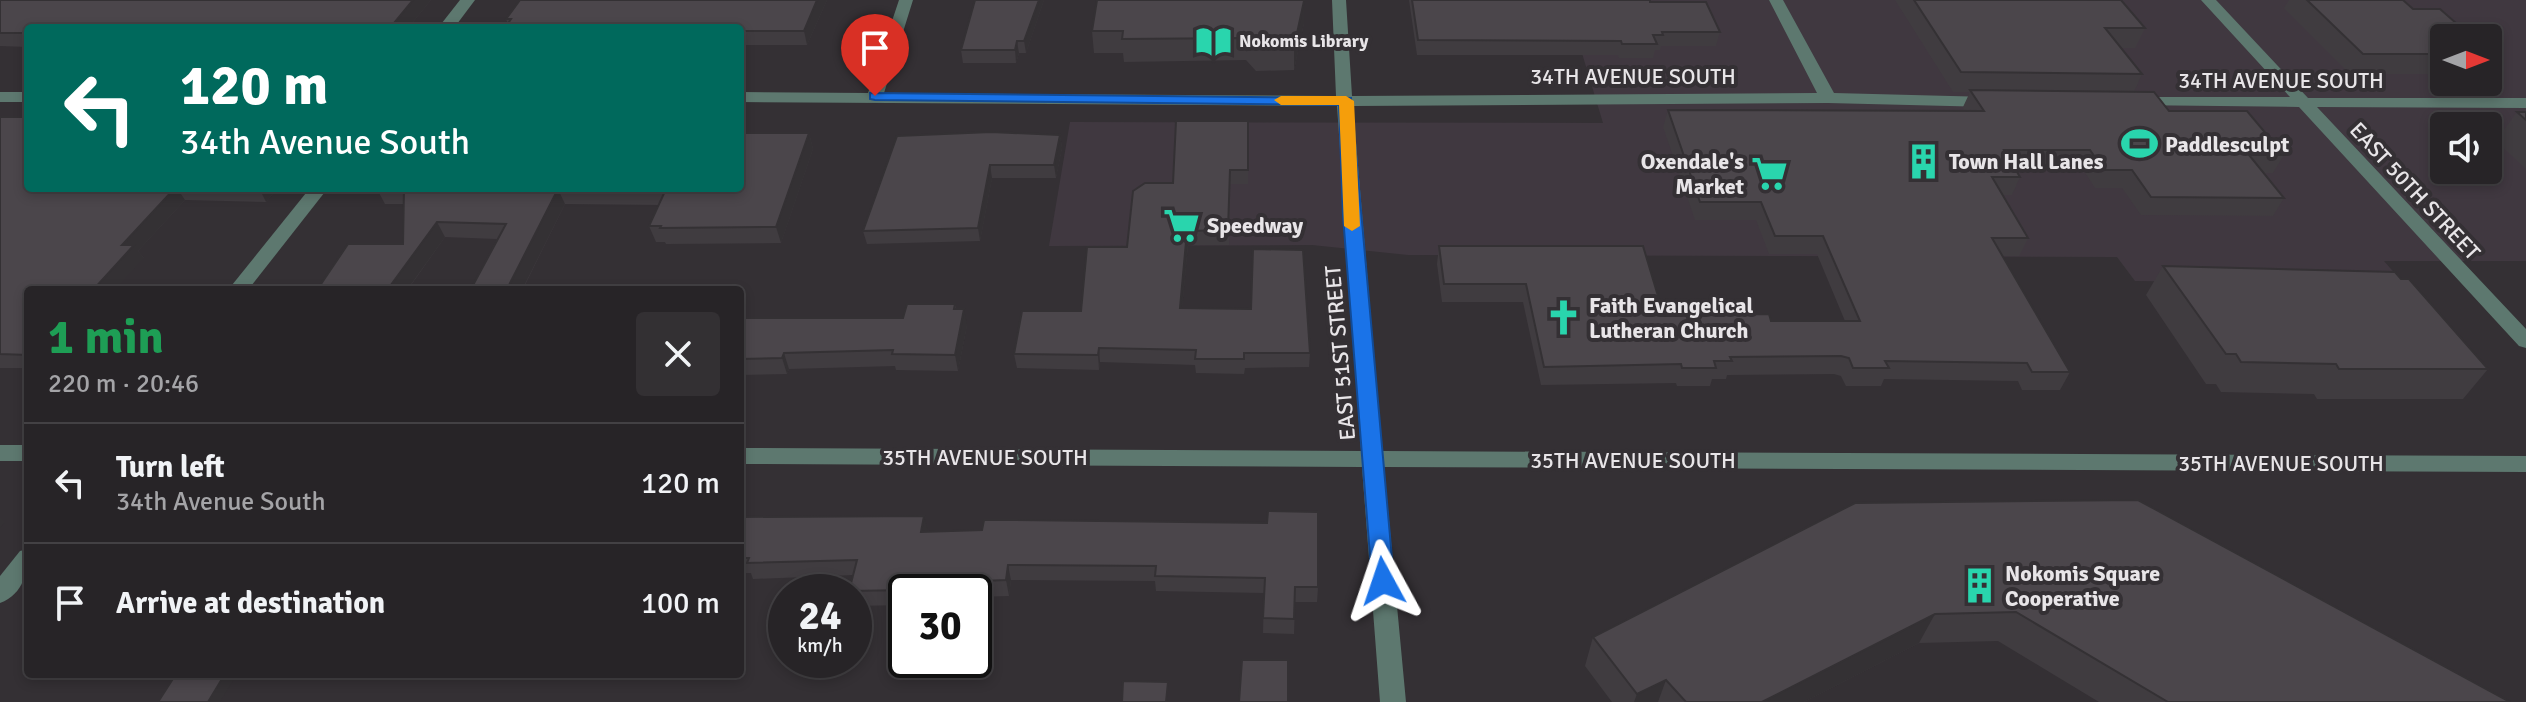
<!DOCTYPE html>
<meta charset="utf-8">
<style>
body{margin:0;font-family:Signika,sans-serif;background:#333033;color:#f1f3f6;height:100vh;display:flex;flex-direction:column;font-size:30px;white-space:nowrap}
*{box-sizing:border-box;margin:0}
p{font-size:26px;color:#a4a4a7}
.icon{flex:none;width:44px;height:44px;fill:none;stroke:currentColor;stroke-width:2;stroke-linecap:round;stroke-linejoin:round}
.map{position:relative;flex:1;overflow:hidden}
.details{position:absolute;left:24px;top:286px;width:720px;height:392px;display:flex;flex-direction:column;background:#272427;border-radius:8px;box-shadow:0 4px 12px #0003,0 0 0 2px #434144}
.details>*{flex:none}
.banner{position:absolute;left:24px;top:24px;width:720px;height:168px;border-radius:8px;box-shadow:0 4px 12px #0003,0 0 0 2px #434144;background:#00695c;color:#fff;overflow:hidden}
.needle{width:52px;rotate:90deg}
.buttons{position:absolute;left:2430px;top:24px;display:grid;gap:16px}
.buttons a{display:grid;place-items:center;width:72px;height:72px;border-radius:8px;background:#272427;box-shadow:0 4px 12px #0003,0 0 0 2px #434144;font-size:40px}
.speed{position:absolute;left:768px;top:574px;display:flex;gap:16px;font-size:40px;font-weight:700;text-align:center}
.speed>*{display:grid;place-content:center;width:104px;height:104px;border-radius:50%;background:#272427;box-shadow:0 4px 12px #0003,0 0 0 2px #434144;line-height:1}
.speed small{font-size:20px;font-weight:400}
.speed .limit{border:4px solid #111;border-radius:12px;background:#fff;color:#111}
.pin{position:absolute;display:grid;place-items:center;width:68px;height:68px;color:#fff;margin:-82px -34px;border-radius:50% 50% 50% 0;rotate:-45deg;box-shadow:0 0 8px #0007}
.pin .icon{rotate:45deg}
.me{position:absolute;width:88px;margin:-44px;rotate:355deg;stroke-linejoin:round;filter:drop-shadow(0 0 6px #0008)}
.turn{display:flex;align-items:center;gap:28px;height:168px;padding:0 24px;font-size:36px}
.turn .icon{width:104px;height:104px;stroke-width:2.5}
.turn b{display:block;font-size:56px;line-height:68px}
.round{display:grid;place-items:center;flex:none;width:84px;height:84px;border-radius:8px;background:#333033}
.summary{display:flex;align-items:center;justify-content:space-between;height:136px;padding:0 24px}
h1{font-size:48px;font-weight:700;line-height:60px;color:#1e9e55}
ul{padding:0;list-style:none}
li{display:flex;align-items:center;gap:24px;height:120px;padding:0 24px;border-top:2px solid #434144}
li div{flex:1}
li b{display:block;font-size:30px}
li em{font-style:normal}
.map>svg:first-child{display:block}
</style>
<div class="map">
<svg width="2526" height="702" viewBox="0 0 2526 702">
<rect width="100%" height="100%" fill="#343034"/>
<path fill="#403840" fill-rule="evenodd" d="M1566 0H2526V261H2384L2404 284 2135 281 2117 257 1408 255 1312 245 1049 246 1070 122 1603 123ZM2444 38H2488V82H2444ZM2444 126H2488V170H2444Z"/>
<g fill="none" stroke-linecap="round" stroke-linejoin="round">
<g fill="#5d786f" fill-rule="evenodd">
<polygon points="460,0 475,0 454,28 438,28"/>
<polygon points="899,0 913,0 884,93 1336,96 1332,0 1346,0 1352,96 1817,93 1769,0 1783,0 1834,93 1990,97 1998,102 1990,107 1828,103 1353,106 1382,451 2526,456 2526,472 1384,467 1406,702 1380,702 1362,467 740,464 740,448 1361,451 1337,106 740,102 740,92 868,93"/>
<polygon points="2201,0 2216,0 2308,98 2526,98 2526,108 2317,107 2526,329 2526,348 2519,346 2299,107 2128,105 2126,102 2134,97 2290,97"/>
<rect x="0" y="92" width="28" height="10"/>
<polygon points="310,188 328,188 248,290 228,290"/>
<rect x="0" y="445" width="28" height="16"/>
<path d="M28 549C28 571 24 594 0 603V576L20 551Z"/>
</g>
</g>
<g fill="#403c40" fill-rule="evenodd">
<polygon points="0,0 431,0 408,28 28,28 28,47 0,46"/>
<polygon points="520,0 827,0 807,45 740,45 740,28 505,28 508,24 506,19"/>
<polygon points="1044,0 1026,53 1019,53 1016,63 963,63 961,50"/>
<polygon points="1409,0 1650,0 1650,2 1720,32 1716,46 1661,46 1660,50 1655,50 1653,58 1619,58 1618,55 1417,55"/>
<polygon points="1895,0 2121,0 2145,28 2135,48 2121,48 2142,74 2134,92 2169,111 2284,155 2273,173 2264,173 2284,198 2273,216 2141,215 2122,188 2095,188 2082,168 2015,168 2020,177 2012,195 2002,195 2028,238 2019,256 2003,256 2070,372 2060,390 2022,390 2018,381 1884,379 1881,386 1846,386 1841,376 1834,374 1727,375 1726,379 1712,379 1710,386 1677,386 1676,383 1541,385 1523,302 1442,302 1437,264 1439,246 1664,316 1771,321 1845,321 1817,254 1769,254 1756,220 1695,220 1663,127 1668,110 1965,111 1963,107 1970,92 1953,92"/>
<polygon points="2289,0 2403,0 2444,38 2444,74 2350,74 2284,8"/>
<polygon points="1304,1 1304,23 1294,70 1256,71 1246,60 1124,62 1123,53 1094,53 1092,31"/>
<polygon points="2517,112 2526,112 2526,169 2496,141"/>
<polygon points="0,117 28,188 278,188 266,202 185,200 138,251 144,258 28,290 28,368 0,368"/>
<polygon points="1248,121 1248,184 1230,184 1229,245 1188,245 1182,308 1310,353 1309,367 1245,368 1244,374 1196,373 1195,365 1100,362 1099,370 1017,368 1014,354 1081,311 1173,183"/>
<path d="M809 133 813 149 781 243 666 244 665 242H656L649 226 659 205 565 204 524 287 317 290 403 244 404 204H385L377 189ZM445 237 497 239 472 287 409 288Z"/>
<polygon points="1060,135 1062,148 1056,178 992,178 980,241 867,244 863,231 897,136"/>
<polygon points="2163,266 2488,369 2463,399 2317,399 2314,394 2221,392 2216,384 2206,384 2146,295"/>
<polygon points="955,304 956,309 967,325 958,371 896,370 895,366 789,369 787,374 740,375 740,318 903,318"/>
<polygon points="1855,503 2510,702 2099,702 1998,641 1919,643 1804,702 1612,702 1585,666 1593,637"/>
<polygon points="740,512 742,517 928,531 982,530 1318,587 1317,602 1295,602 1294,634 1263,633 1264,593 1156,591 1155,581 1011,580 1009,596 974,597 974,592 906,592 906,605 854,606 854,592 850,592 849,591 853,575 753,579 751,573 740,573"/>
</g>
<g fill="#343134">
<polygon points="413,0 431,0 408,28 390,28"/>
<polygon points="817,0 827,0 807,45 804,31"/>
<polygon points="1039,0 1044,0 1026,53 1024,41"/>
<polygon points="1304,1 1304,23 1294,70 1294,47"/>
<polygon points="1017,41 1019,53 1016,63 1015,50"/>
<polygon points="809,133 813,149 781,243 776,227"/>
<polygon points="1060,135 1062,148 1056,178 1054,165"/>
<polygon points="990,165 992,178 980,241 978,228"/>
<polygon points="175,188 177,188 185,200 138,251 144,258 115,290 93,290 122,245"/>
<polygon points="259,188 278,188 266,202"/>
<polygon points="558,189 565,204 522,290 508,287"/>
<polygon points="437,222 445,237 407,290 388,289"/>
<polygon points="1187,231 1188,245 1181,323 1180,308"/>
<polygon points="964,309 967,325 958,371 955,355"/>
<polygon points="1099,348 1100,362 1099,370 1098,355"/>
<polygon points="784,353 789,369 787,374 782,358"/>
<polygon points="924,516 928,531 921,532"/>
<polygon points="0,517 5,522 0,528"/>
<polygon points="1008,565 1011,580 1009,596 1006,580"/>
<polygon points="1935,614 1919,643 1804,702 1762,702"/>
<polygon points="225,674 237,674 220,702 208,702"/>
<polygon points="1666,680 1658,702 1634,702 1637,694"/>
</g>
<g fill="#4b464b" stroke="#343134" stroke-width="2" fill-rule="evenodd">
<polygon points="0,0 413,0 390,28 28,28 28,33 0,33"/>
<polygon points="520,0 817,0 804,31 740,31 740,28 705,28 706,26 505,28 511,19 506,19"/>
<polygon points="975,0 1039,0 1024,41 1017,41 1015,50 961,50"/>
<polygon points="1097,0 1304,0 1304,1 1294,47 1256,48 1246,38 1122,39 1123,31 1092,31"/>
<polygon points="1412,0 1650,0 1650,2 1706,2 1720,32 1662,32 1663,35 1653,35 1657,44 1622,44 1621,41 1418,40"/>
<polygon points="1914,0 2121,0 2145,28 2105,28 2142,74 1961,72"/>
<polygon points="2307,0 2403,0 2413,9 2440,9 2473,38 2444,38 2444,54 2363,54"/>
<polygon points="1970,90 2154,92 2169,111 2247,111 2284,155 2249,155 2284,198 2151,197 2132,170 2104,170 2090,150 2004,150 2020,177 1992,177 2028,238 1992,238 2070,372 2032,372 2027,363 1885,361 1889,368 1853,368 1849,358 1841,356 1730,357 1732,361 1714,361 1716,368 1682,368 1681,364 1544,367 1526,284 1444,284 1439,246 1643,246 1664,316 1769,314 1771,321 1860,321 1823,236 1775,236 1761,202 1700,202 1668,110 1984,111"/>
<polygon points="2517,112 2526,112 2526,120"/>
<polygon points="0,117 28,117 28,188 175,188 122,245 134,245 93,290 28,290 28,355 0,354"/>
<polygon points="1176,121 1248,121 1248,170 1230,170 1228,230 1187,231 1180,308 1251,309 1253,249 1303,250 1310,353 1244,353 1244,359 1195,359 1196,350 1099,348 1098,355 1014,354 1022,311 1081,311 1087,247 1127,247 1133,191 1145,183 1173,183"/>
<polygon points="991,132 1060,135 1054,165 990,165 978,228 863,231 897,136"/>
<path d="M740 133H809L776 227 660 228 661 226H649L666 189H558L508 287 659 289 658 290H317L348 244H403L404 189 377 188H740ZM437 222 506 224 472 287 388 289Z"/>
<polygon points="2163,266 2395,272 2401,279 2409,279 2488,369 2339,369 2336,364 2241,362 2236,354 2226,354"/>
<polygon points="907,304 955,304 954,309 964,309 955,355 892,354 893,350 784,353 782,358 740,359 740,318 903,318"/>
<polygon points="2138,500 2510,702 2168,702 2016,612 1935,614 1762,702 1686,702 1666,680 1637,694 1593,637 1855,503"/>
<polygon points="1268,511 1318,512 1318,587 1295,587 1294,619 1263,618 1265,578 1155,576 1156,566 1008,565 1006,580 911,584 910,590 849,591 857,560 747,563 749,558 740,558 740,517 924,516 921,532 982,530 984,520 1013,520 1267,523"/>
<polygon points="1242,660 1288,660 1288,702 1239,702"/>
<polygon points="176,674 225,674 208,702 158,702"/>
<polygon points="1123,681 1168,682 1166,702 1122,702"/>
</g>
<polygon fill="#1a73e8" stroke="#114b97" stroke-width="2" points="870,93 1351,98 1394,581 1391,588 1375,588 1372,581 1343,216 1339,105 875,100 870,99"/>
<polygon fill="#f59e0b" points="1346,96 1354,101 1360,226 1352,231 1344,226 1339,105 1281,105 1274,100 1281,96"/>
<defs>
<symbol id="library-bare" viewBox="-9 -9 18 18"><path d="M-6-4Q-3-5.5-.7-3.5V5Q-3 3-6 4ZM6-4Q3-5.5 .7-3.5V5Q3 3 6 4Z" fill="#29d5ad" stroke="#343034" stroke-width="2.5" paint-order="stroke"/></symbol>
<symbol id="stadium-bare" viewBox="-9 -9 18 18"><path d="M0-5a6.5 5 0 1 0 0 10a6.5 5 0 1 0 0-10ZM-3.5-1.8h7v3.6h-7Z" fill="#29d5ad" stroke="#343034" stroke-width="2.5" paint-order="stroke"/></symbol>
<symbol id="building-bare" viewBox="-9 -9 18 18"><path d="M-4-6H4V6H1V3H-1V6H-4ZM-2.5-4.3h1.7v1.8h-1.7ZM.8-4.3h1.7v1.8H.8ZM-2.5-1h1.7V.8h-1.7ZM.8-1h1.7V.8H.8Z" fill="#29d5ad" stroke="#343034" stroke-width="2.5" paint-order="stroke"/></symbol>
<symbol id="supermarket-bare" viewBox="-9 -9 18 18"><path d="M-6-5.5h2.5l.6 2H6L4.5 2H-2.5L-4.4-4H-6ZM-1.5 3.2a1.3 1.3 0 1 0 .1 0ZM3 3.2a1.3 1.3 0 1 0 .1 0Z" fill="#29d5ad" stroke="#343034" stroke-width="2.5" paint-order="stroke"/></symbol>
<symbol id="church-bare" viewBox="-9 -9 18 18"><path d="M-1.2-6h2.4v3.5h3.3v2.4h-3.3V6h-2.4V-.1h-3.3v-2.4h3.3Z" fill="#29d5ad" stroke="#343034" stroke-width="2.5" paint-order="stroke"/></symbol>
</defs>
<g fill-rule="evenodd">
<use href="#library-bare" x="1188" y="16" width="51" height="51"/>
<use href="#stadium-bare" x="2114" y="118" width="51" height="51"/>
<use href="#building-bare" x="1898" y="136" width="51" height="51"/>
<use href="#supermarket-bare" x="1744" y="148" width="51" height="51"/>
<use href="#supermarket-bare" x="1156" y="200" width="51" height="51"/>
<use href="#church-bare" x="1538" y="292" width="51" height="51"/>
<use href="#building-bare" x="1954" y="560" width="51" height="51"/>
</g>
<g text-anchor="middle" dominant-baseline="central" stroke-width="8" stroke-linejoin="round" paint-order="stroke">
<g font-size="18" font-weight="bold" fill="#e8e5e8" stroke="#343034" text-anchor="start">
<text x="1239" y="41">Nokomis Library</text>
</g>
<g font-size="22" fill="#e8e5e8" stroke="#343034">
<text x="1633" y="76">34TH AVENUE SOUTH</text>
<text x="2281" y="80">34TH AVENUE SOUTH</text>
<text transform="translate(2415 191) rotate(47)">EAST 50TH STREET</text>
<text transform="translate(1340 353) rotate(-95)">EAST 51ST STREET</text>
<text x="985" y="457">35TH AVENUE SOUTH</text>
<text x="1633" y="460">35TH AVENUE SOUTH</text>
<text x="2281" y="463">35TH AVENUE SOUTH</text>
</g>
<g font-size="22" font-weight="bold" fill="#e8e5e8" stroke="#343034" text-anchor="start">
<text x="2165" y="144">Paddlesculpt</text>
<text x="1744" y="161" text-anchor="end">Oxendale's<tspan x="1744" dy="25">Market</tspan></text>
<text x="1949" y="161">Town Hall Lanes</text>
<text x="1207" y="225">Speedway</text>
<text x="1589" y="305">Faith Evangelical<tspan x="1589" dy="25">Lutheran Church</tspan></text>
<text x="2005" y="573">Nokomis Square<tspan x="2005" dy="25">Cooperative</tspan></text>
</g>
</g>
</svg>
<div class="buttons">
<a><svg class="needle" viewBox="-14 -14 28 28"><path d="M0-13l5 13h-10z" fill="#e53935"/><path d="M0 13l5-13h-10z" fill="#a4a4a7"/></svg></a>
<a><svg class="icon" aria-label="sound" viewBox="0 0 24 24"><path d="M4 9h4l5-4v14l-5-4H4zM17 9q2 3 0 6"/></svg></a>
</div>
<div class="speed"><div>24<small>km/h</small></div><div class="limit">30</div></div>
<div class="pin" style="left:875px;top:96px;background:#d93025"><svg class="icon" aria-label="arrive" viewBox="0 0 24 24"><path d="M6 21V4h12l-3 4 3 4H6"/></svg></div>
<svg class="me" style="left:1383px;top:581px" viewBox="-20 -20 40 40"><path d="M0-17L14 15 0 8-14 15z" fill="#1a73e8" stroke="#fff" stroke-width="4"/></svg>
<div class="banner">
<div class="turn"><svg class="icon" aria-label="left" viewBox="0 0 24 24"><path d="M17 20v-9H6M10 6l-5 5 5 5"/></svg><div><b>120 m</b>34th Avenue South</div></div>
</div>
<section class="details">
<div class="summary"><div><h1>1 min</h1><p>220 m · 20:46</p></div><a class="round"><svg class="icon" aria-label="close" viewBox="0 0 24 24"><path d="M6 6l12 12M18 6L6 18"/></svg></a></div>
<ul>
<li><svg class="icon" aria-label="left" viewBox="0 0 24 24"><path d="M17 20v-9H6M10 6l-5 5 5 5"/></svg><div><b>Turn left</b><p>34th Avenue South</p></div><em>120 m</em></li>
<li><svg class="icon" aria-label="arrive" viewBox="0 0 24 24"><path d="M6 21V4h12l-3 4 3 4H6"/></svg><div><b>Arrive at destination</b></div><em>100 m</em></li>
</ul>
</section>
</div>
